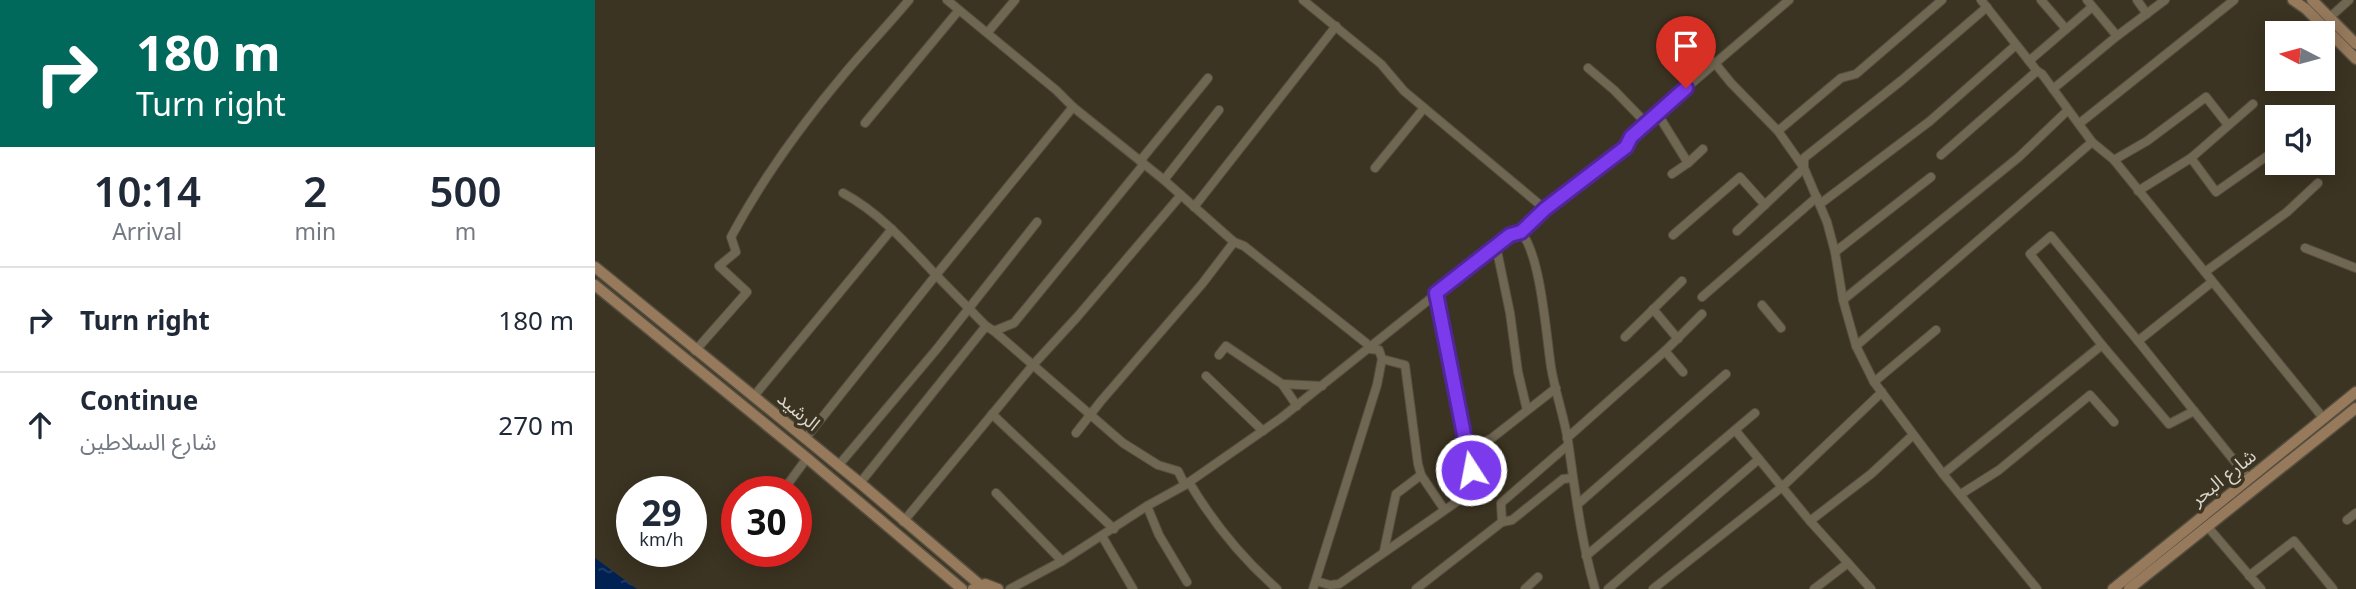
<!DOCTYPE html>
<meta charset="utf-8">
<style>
body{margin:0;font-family:"Noto Sans","Noto Sans Arabic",sans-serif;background:#f6f6f7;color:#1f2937;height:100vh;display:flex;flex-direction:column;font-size:26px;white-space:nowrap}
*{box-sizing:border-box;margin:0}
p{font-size:23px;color:#747a83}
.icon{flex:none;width:38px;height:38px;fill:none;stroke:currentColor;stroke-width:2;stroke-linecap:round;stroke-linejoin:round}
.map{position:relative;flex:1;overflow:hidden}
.sheet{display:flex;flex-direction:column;background:#fff;width:595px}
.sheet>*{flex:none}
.hud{background:#00695c;color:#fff;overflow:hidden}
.needle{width:46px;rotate:276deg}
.tools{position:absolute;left:1670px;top:21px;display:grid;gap:14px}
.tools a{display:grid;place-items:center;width:70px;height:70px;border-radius:0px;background:#fff;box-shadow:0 4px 18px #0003;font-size:35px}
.speed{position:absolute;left:21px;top:476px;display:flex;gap:14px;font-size:35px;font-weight:700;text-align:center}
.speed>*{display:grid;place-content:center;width:91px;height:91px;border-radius:50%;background:#fff;box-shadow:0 4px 18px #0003;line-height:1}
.speed small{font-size:18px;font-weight:400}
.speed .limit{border:10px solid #d22;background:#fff;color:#111}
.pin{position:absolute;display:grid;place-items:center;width:60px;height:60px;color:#fff;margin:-72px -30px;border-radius:50% 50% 50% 0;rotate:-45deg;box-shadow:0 0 7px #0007}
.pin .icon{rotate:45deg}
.me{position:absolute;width:77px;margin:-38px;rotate:349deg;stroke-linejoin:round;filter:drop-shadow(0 0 5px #0008)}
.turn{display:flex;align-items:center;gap:24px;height:147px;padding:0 21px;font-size:32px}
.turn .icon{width:91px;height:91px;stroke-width:2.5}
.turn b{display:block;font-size:49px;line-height:60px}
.eta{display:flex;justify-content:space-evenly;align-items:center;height:119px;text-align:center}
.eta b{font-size:42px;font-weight:600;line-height:49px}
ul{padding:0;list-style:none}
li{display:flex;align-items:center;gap:21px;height:105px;padding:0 21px;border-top:2px solid #e0e1e3}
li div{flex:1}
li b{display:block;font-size:26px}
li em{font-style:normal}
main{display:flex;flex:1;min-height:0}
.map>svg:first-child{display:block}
</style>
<main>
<section class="sheet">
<div class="hud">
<div class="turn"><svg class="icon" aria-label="right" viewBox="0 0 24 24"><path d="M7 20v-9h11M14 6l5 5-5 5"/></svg><div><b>180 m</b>Turn right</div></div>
</div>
<div class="eta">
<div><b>10:14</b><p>Arrival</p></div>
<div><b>2</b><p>min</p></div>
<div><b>500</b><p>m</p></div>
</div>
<ul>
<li><svg class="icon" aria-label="right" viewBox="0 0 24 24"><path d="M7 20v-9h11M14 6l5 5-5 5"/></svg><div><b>Turn right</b></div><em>180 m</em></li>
<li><svg class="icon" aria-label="ahead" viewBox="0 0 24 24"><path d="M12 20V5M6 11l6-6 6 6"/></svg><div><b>Continue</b><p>شارع السلاطين</p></div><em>270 m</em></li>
</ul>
</section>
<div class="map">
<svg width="1761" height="589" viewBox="0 0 1761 589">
<defs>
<pattern id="water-ripples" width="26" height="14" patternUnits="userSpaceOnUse" patternTransform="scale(1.75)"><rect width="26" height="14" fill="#012152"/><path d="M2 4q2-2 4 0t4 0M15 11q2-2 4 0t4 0" fill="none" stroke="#25406a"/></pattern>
</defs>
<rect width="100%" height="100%" fill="#3c3422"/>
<polygon fill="url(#water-ripples)" points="0,558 42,589 0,589"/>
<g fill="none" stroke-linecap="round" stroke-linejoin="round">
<defs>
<g id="street">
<polyline points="352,0 461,90 478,107 569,180 639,242 649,246 771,343 775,349 784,350 787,359 782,385 718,589"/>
<polyline points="708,0 786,64 809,91 950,209"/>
<polyline points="1386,0 1442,71 1447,74 1497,142 1519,160 1729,419"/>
<polyline points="1446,0 1471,29"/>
<polyline points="1492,0 1522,36"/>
<polyline points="1542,0 1552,14"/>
<polyline points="1734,18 1754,0"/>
<polyline points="393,32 420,0"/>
<polyline points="1434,61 1497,7"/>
<polyline points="1119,62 1136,83 1183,131 1209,168 1232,222 1240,252 1248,300 1261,346 1279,382 1348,474 1442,589"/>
<polyline points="993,68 1019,90 1052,124"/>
<polyline points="1458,89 1522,36 1570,0"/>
<polyline points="1062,113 1093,163 1077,174"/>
<polyline points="270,123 364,10"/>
<polyline points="1485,123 1639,0"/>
<polyline points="1183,131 1246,78 1261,74 1347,0"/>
<polyline points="1346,155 1442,71"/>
<polyline points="1596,158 1621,192 1682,149"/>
<polyline points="1519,160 1552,141 1611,97 1633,125"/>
<polyline points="545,161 613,78"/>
<polyline points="1093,163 1108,149"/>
<polyline points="780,168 829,108"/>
<polyline points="569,180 624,110"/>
<polyline points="1543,191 1596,158 1658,104"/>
<polyline points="586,195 483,316 438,365 528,443 563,465 583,471 590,485"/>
<polyline points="1225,204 1335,121 1421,45"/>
<polyline points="599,207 741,26"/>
<polyline points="1142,231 1209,168 1209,158 1307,80 1392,7"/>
<path d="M926 232C946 256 951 334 956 367 960 392 969 416 973 441 980 490 986 541 1000 589"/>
<polyline points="1078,235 1145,177 1170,205"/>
<polyline points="901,246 915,313 923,372 932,410"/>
<polyline points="1710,248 1761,268"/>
<polyline points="1240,252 1336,177"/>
<polyline points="1610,272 1692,212 1723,183"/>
<polyline points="1107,297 1222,197"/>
<polyline points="1248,300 1424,157 1473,110"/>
<polyline points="1167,305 1186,328"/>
<polyline points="1058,309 1083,339"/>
<polyline points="399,331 391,326 341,275 478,107"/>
<polyline points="1030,337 1087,281"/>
<polyline points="1507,345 1435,254 1456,236 1543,341"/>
<polyline points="1261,346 1497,142"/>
<path d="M100 351 152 292 124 266 141 252 136 237C167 179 207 124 250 73 271 48 293 25 314 0"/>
<polyline points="1070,351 1088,372"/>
<polyline points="624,355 631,346 687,384 702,406"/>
<polyline points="787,359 810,365 823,464 826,475 801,494 789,551"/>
<polyline points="611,376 668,431"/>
<polyline points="1279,382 1341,330"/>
<polyline points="687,384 727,386"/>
<polyline points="159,396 297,229"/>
<polyline points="1599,411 1543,341 1617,282"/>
<polyline points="397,414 519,529"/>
<polyline points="1140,430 1215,521 1253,563 1219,589"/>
<polyline points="481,433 506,401 607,284 639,242"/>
<polyline points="972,438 1070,351 1107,314"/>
<path d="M210 439 341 275C312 244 285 213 248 193"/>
<polyline points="873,450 897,438 961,388"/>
<polyline points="243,466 341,350 442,222"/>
<polyline points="1348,474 1507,345 1574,424 1599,411 1654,479"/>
<polyline points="826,475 849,509"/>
<path d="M594 482C617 521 648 559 682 589"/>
<polyline points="265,483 391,326"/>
<polyline points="187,492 212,458"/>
<polyline points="401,493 467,561"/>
<polyline points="1366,494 1404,470 1495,395 1519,422"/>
<polyline points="983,504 1131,374"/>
<polyline points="552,506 564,535 592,582"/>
<polyline points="1752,520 1761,513"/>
<polyline points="1215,521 1276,474 1318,435"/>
<polyline points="308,522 438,365 399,331 419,323 549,164"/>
<polyline points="907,522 917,520 968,479 978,478"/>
<polyline points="1612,526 1666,589"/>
<polyline points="507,536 538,589"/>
<polyline points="991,556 1160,413"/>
<polyline points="1253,563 1276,589"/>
<polyline points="1654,576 1699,541 1738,589"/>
<polyline points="721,581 735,585 744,584 880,489 841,294"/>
<polyline points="415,589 467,561 552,506 590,485 686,418 915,235 926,232 950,209 1031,147 1036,138 1062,113 1194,0"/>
<polyline points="821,589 907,522 906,503 973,445"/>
<polyline points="930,589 943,577"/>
<polyline points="1013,589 1164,459"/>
<polyline points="1058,589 1187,487 1287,392"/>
</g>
<g id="secondary">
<polyline points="1698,0 1711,9 1761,59"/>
<polyline points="1717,0 1761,44"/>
<polyline points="0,267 265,483 385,585"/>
<polyline points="0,285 212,458 367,589"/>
<polyline points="378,589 390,584 403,589"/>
<polyline points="1518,589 1761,392"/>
<polyline points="1534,589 1761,408"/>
</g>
</defs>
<use href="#street" stroke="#564f40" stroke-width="10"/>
<use href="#secondary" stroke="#564f40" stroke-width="13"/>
<use href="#street" stroke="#706753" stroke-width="8"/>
<use href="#secondary" stroke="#977a5c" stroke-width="10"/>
</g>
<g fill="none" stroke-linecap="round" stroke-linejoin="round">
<defs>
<polyline id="route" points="876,470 841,293 915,235 926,232 950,209 1031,147 1036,137 1091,88"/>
</defs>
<use href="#route" stroke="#51269a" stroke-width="18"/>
<use href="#route" stroke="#7c3aed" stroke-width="12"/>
</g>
<g text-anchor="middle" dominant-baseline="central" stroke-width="7" stroke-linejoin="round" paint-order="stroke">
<g font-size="19" fill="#d9d5ca" stroke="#3c3422">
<text transform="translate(204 411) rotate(40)">الرشيد</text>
<text transform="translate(1628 477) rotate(-39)">شارع البحر</text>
</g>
</g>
</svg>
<div class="tools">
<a><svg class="needle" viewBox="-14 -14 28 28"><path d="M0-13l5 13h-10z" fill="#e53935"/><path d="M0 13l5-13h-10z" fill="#747a83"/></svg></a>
<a><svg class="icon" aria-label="sound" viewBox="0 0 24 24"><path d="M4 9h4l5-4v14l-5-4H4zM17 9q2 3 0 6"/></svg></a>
</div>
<div class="speed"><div>29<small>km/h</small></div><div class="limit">30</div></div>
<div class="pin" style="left:1091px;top:88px;background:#d93025"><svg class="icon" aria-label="arrive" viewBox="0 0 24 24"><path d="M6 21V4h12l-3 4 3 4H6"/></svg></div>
<svg class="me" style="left:876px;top:470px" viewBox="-20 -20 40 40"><circle r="17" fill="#7c3aed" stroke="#fff" stroke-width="3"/><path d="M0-11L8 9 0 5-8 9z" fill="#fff"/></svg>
</div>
</main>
